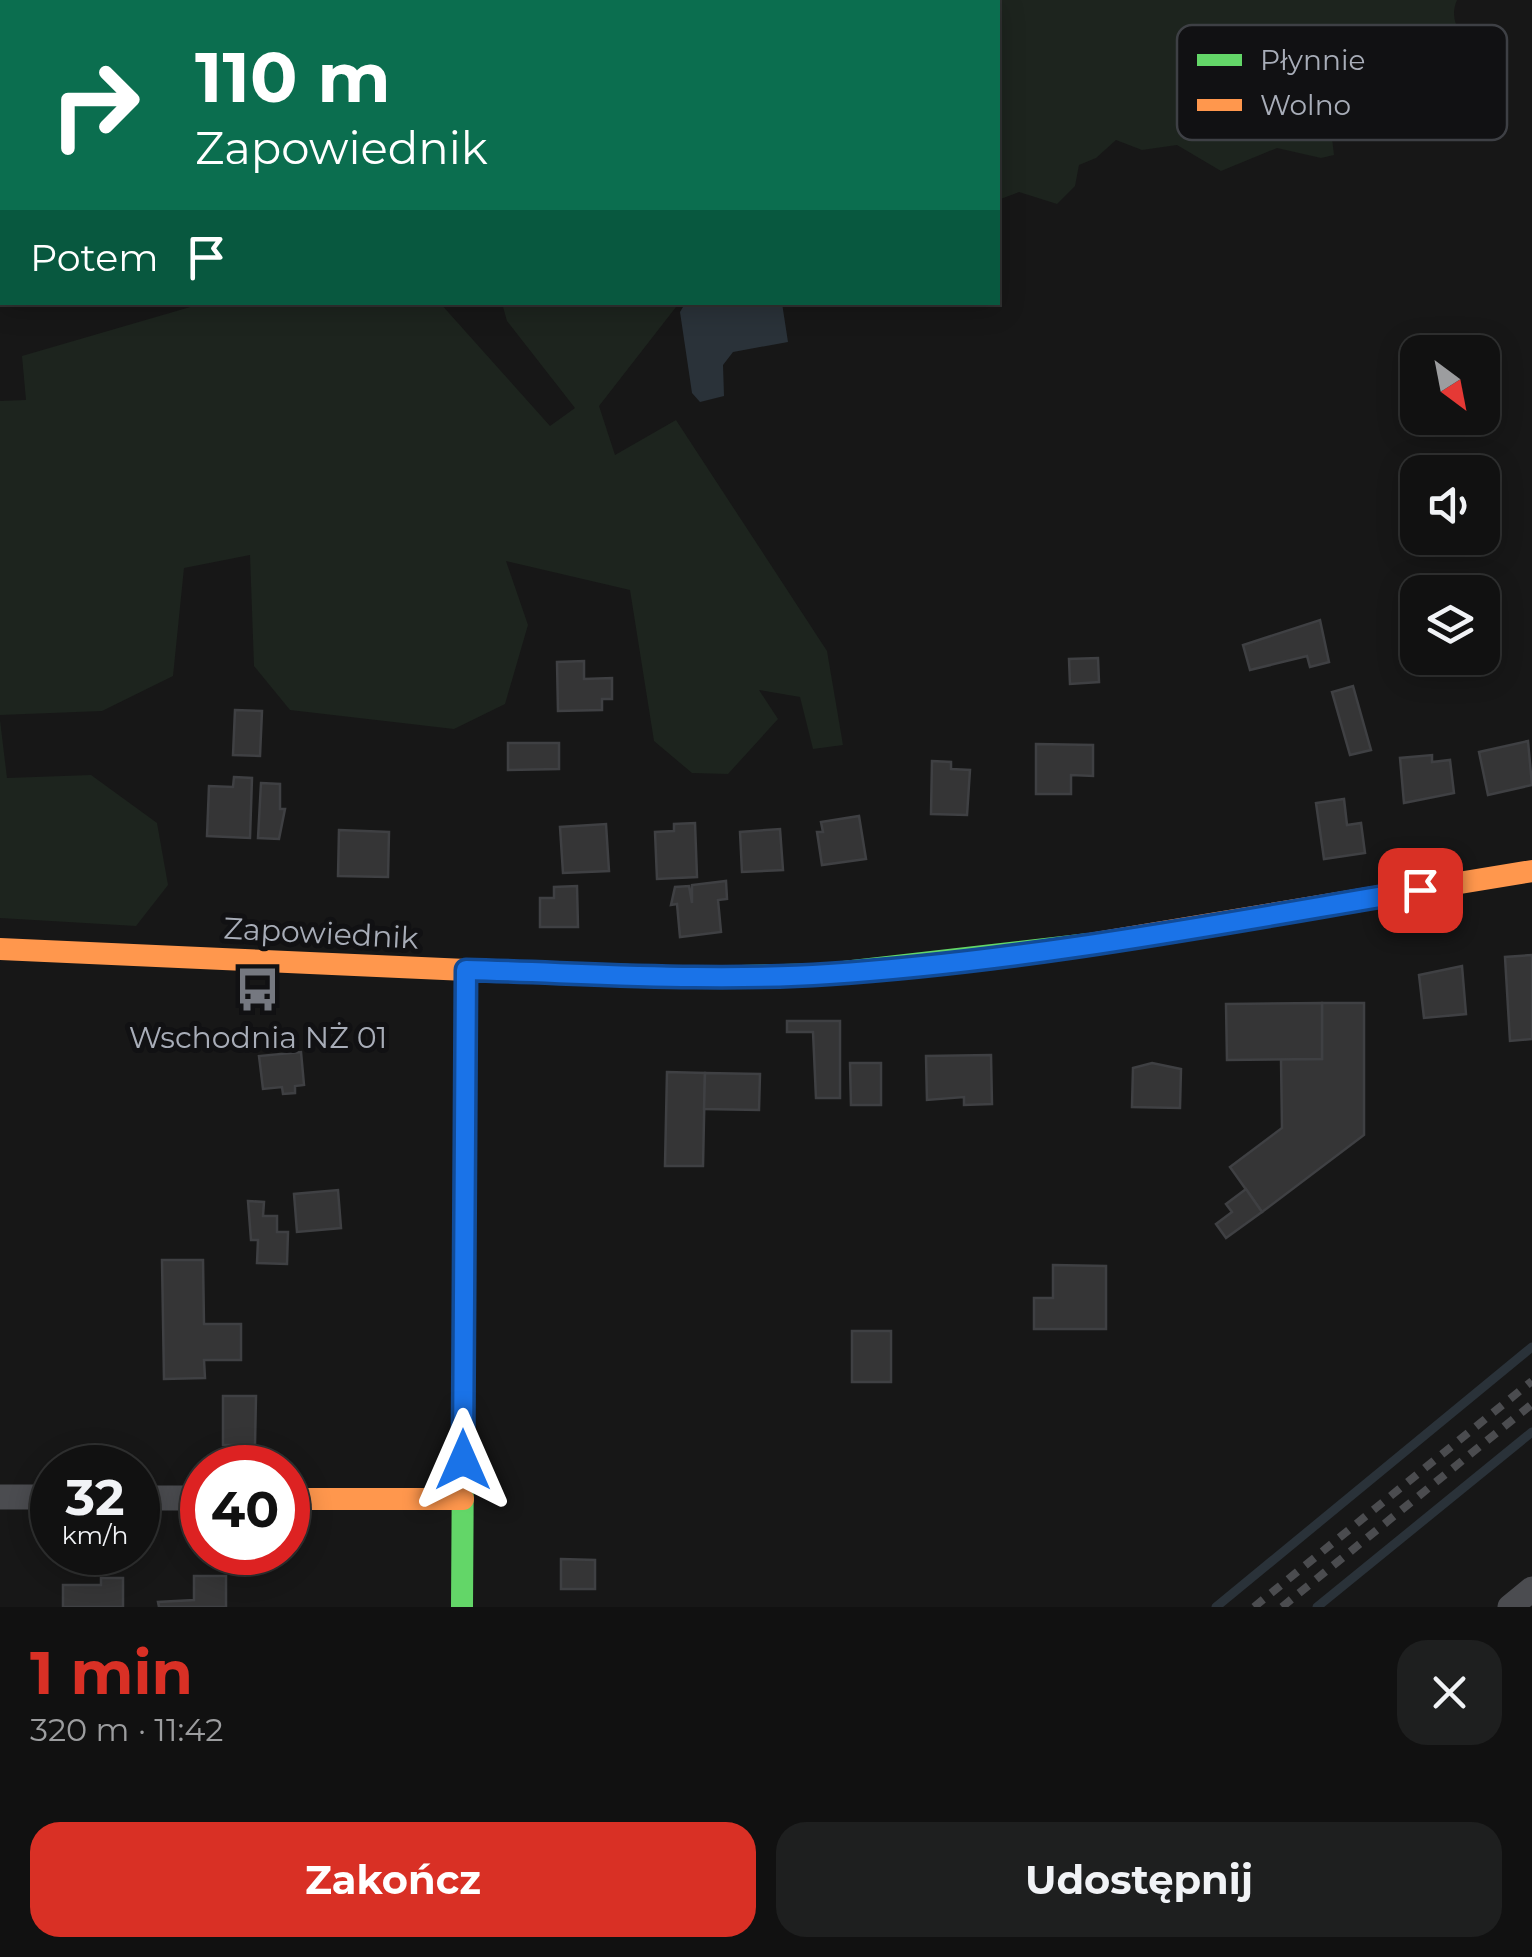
<!DOCTYPE html>
<html lang="pl">
<meta charset="utf-8">
<style>
body{margin:0;font-family:Montserrat,sans-serif;background:#1e1f1f;color:#f1f3f6;height:100vh;display:flex;flex-direction:column;font-size:38px;white-space:nowrap}
*{box-sizing:border-box;margin:0}
p{font-size:32px;color:#9c9d9f}
.icon{flex:none;width:55px;height:55px;fill:none;stroke:currentColor;stroke-width:2;stroke-linecap:round;stroke-linejoin:round}
.map{position:relative;height:1607px;overflow:hidden}
.panel{display:flex;flex-direction:column;background:#111;flex:1}
.panel>*{flex:none}
.hud{position:absolute;left:0px;top:0px;width:1000px;height:305px;box-shadow:0 5px 25px #0003,0 0 0 2px #303131;background:#0b6e4f;color:#fff;overflow:hidden}
.needle{width:65px;rotate:148deg}
.controls{position:absolute;left:1400px;top:335px;display:grid;gap:20px}
.controls a{display:grid;place-items:center;width:100px;height:100px;border-radius:20px;background:#111;box-shadow:0 5px 25px #0003,0 0 0 2px #303131;font-size:50px}
.speed{position:absolute;left:30px;top:1445px;display:flex;gap:20px;font-size:50px;font-weight:700;text-align:center}
.speed>*{display:grid;place-content:center;width:130px;height:130px;border-radius:50%;background:#111;box-shadow:0 5px 25px #0003,0 0 0 2px #303131;line-height:1}
.speed small{font-size:25px;font-weight:400}
.speed .limit{border:15px solid #d22;background:#fff;color:#111}
.pin{position:absolute;display:grid;place-items:center;width:85px;height:85px;color:#fff;margin:-42px;border-radius:20px;box-shadow:0 5px 15px #0006}
.me{position:absolute;width:110px;margin:-55px;rotate:0deg;stroke-linejoin:round;filter:drop-shadow(0 0 8px #0008)}
.turn{display:flex;align-items:center;gap:35px;height:210px;padding:0 30px;font-size:45px}
.turn .icon{width:130px;height:130px;stroke-width:2.5}
.turn b{display:block;font-size:70px;line-height:85px}
.then{display:flex;align-items:center;height:95px;padding:0 30px;background:#0003;gap:20px;font-size:38px}
.round{display:grid;place-items:center;flex:none;width:105px;height:105px;border-radius:30px;background:#1e1f1f}
.headline{display:flex;align-items:center;justify-content:space-between;height:170px;padding:0 30px}
h1{font-size:60px;font-weight:700;line-height:75px;color:#d93025}
.cta{display:flex;gap:20px;margin-top:auto;padding:20px 30px}
.cta a{flex:1;height:115px;border-radius:30px;background:#d93025;color:#fff;font-size:40px;font-weight:700;line-height:115px;text-align:center}
.cta a+a{background:#1e1f1f;color:#f1f3f6}
.map>svg:first-child{display:block}
</style>
<div class="map">
<svg width="1532" height="1607" viewBox="0 0 1532 1607">
<rect width="100%" height="100%" fill="#171717"/>
<g fill="#1d241e">
<path d="M297 0H1457C1448 21 1461 35 1474 52L1326 87 1334 155 1321 158 1277 148 1221 171 1177 145 1142 150 1116 140 1096 158 1079 165 1075 186 1057 204 1019 192 998 200V2Z"/>
<polygon points="440,303 550,426 575,408 507,321 502,303 684,303 676,307 599,406 615,455 676,420 827,651 843,745 813,749 800,697 759,690 778,719 728,774 692,773 654,741 630,590 506,561 528,625 505,704 454,729 290,710 254,666 250,555 184,568 173,676 102,711 0,715 0,401 26,400 22,356 204,303"/>
<polygon points="0,720 7,778 91,775 157,823 168,885 136,926 0,918"/>
</g>
<polygon fill="#2a3239" points="686,302 782,303 788,342 733,352 723,365 724,396 700,402 692,393 680,312"/>
<g fill="none" stroke-linecap="round" stroke-linejoin="round">
<g stroke="#2a3239" stroke-width="9">
<polyline points="134,0 136,2"/>
<polyline points="332,2 338,0"/>
<polyline points="1216,1607 1532,1347"/>
<polyline points="1317,1607 1532,1432"/>
</g>
</g>
<g fill="#353536" stroke="#3f4043" stroke-width="2.5">
<polygon points="1320,620 1329,662 1310,667 1307,656 1250,670 1243,645"/>
<polygon points="1098,658 1099,682 1070,684 1069,659"/>
<polygon points="584,661 584,679 612,678 612,699 602,699 602,710 558,711 557,662"/>
<polygon points="1353,686 1371,750 1350,755 1332,692"/>
<polygon points="235,710 262,711 260,756 233,755"/>
<polygon points="1528,741 1532,785 1488,795 1479,752"/>
<polygon points="508,743 559,743 559,769 508,770"/>
<polygon points="1036,744 1093,745 1093,776 1071,775 1071,794 1036,794"/>
<polygon points="1432,755 1432,762 1450,760 1454,793 1404,803 1400,758"/>
<polygon points="932,761 951,762 951,769 970,770 967,815 931,814"/>
<polygon points="234,777 252,778 250,838 207,836 209,786 233,787"/>
<polygon points="261,783 280,784 280,809 285,809 279,839 258,838"/>
<polygon points="1344,799 1347,825 1361,823 1365,853 1324,859 1316,803"/>
<polygon points="859,816 866,859 822,865 817,832 823,832 821,822"/>
<polygon points="695,823 697,877 657,879 655,832 674,831 674,824"/>
<polygon points="606,824 609,871 563,873 560,827"/>
<polygon points="780,829 783,870 742,872 740,832"/>
<polygon points="339,830 389,832 388,877 338,876"/>
<polygon points="726,881 727,899 718,900 721,932 680,937 677,904 671,905 675,887 689,886 692,903 692,885"/>
<polygon points="577,886 578,927 540,927 540,898 554,898 554,887"/>
<polygon points="1532,955 1532,1039 1510,1041 1505,957"/>
<polygon points="1462,966 1466,1014 1424,1018 1419,975"/>
<polygon points="1322,1003 1364,1003 1364,1135 1262,1212 1230,1167 1282,1128 1281,1059 1322,1059"/>
<polygon points="1322,1003 1322,1059 1227,1060 1226,1004"/>
<polygon points="787,1021 840,1021 840,1098 816,1098 813,1032 787,1032"/>
<polygon points="301,1052 304,1085 295,1086 295,1093 283,1094 282,1087 263,1089 259,1056"/>
<polygon points="991,1055 992,1104 964,1105 964,1097 927,1100 926,1056"/>
<polygon points="850,1063 881,1063 881,1105 851,1105"/>
<polygon points="1152,1063 1181,1069 1180,1108 1132,1107 1133,1068"/>
<polygon points="667,1072 705,1073 703,1166 665,1166"/>
<polygon points="705,1073 760,1074 759,1110 704,1109"/>
<polygon points="1246,1189 1262,1212 1226,1238 1216,1224 1232,1212 1226,1204"/>
<polygon points="338,1190 341,1228 297,1232 294,1194"/>
<polygon points="248,1201 264,1202 263,1216 277,1216 277,1232 288,1232 287,1264 257,1263 258,1240 251,1240"/>
<polygon points="162,1260 203,1260 204,1324 241,1324 241,1360 204,1360 205,1378 164,1379"/>
<polygon points="1053,1265 1106,1266 1106,1329 1034,1329 1034,1298 1053,1298"/>
<rect x="852" y="1331" width="39" height="51"/>
<polygon points="223,1396 256,1396 255,1445 223,1445"/>
<polygon points="561,1559 595,1560 595,1589 561,1589"/>
<polygon points="194,1576 226,1576 226,1607 159,1607 158,1602 194,1600"/>
<polygon points="101,1578 123,1578 123,1607 63,1607 63,1585 101,1585"/>
</g>
<g fill="none" stroke-linecap="round" stroke-linejoin="round">
<g stroke="#4b4c50" stroke-width="25">
<polyline points="0,1497 52,1497"/>
<polyline points="138,1498 202,1498"/>
<polyline points="1510,1607 1532,1589"/>
</g>
<g stroke="#63d668" stroke-width="22">
<polyline points="466,970 695,977 826,974 1089,944"/>
<polyline points="462,1607 466,970"/>
</g>
<g stroke="#ff974d" stroke-width="22">
<polyline points="1089,944 1532,871"/>
<polyline points="0,949 466,970"/>
<polyline points="288,1499 463,1499"/>
</g>
<g stroke="#4b4c4f" stroke-width="8" stroke-dasharray="12 10" stroke-linecap="butt">
<polyline points="1254,1607 1532,1381"/>
<polyline points="1282,1607 1532,1404"/>
</g>
</g>
<g fill="none" stroke-linecap="round" stroke-linejoin="round">
<defs>
<path id="route" d="M463 1460 466 970C586 973 708 982 829 974 1027 961 1224 923 1420 890"/>
</defs>
<use href="#route" stroke="#114b97" stroke-width="25"/>
<use href="#route" stroke="#1a73e8" stroke-width="18"/>
</g>
<defs>
<symbol id="bus-bare" viewBox="-9 -9 18 18"><path d="M-5-6H5V4H4V6H2V4H-2V6H-4V4H-5ZM-3.5-4V0h7V-4ZM-3.5 1.2v1.5H-2V1.2ZM2 1.2v1.5H3.5V1.2Z" fill="#757880" stroke="#111113" stroke-width="2.5" paint-order="stroke"/></symbol>
</defs>
<g fill-rule="evenodd">
<use href="#bus-bare" x="226" y="958" width="63" height="63"/>
</g>
<g text-anchor="middle" dominant-baseline="central" stroke-width="10" stroke-linejoin="round" paint-order="stroke">
<g font-size="30" fill="#a8adb8" stroke="#111113">
<text transform="translate(321 933) rotate(3)">Zapowiednik</text>
</g>
<g font-size="30" fill="#a8adb8" stroke="#111113">
<text x="258" y="1037">Wschodnia NŻ 01</text>
</g>
</g>
<rect x="1177" y="25" width="330" height="115" rx="15" fill="#111113" stroke="#3e4045" stroke-width="2.5"/>
<rect x="1197" y="54" width="45" height="12" fill="#63d668"/>
<rect x="1197" y="99" width="45" height="12" fill="#ff974d"/>
<g font-size="28" fill="#a8adb8">
<text x="1260" y="70">Płynnie</text>
<text x="1260" y="115">Wolno</text>
</g>
</svg>
<div class="controls">
<a><svg class="needle" viewBox="-14 -14 28 28"><path d="M0-13l5 13h-10z" fill="#e53935"/><path d="M0 13l5-13h-10z" fill="#9c9d9f"/></svg></a>
<a><svg class="icon" aria-label="sound" viewBox="0 0 24 24"><path d="M4 9h4l5-4v14l-5-4H4zM17 9q2 3 0 6"/></svg></a>
<a><svg class="icon" aria-label="layers" viewBox="0 0 24 24"><path d="M12 4l9 5-9 5-9-5zM3 14l9 5 9-5"/></svg></a>
</div>
<div class="speed"><div>32<small>km/h</small></div><div class="limit">40</div></div>
<div class="pin" style="left:1420px;top:890px;background:#d93025"><svg class="icon" aria-label="arrive" viewBox="0 0 24 24"><path d="M6 21V4h12l-3 4 3 4H6"/></svg></div>
<svg class="me" style="left:463px;top:1460px" viewBox="-20 -20 40 40"><path d="M0-17L14 15 0 8-14 15z" fill="#1a73e8" stroke="#fff" stroke-width="4"/></svg>
<div class="hud">
<div class="turn"><svg class="icon" aria-label="right" viewBox="0 0 24 24"><path d="M7 20v-9h11M14 6l5 5-5 5"/></svg><div><b>110 m</b>Zapowiednik</div></div>
<div class="then">Potem<svg class="icon" aria-label="arrive" viewBox="0 0 24 24"><path d="M6 21V4h12l-3 4 3 4H6"/></svg></div>
</div>
</div>
<section class="panel">
<div class="headline"><div><h1>1 min</h1><p>320 m · 11:42</p></div><a class="round"><svg class="icon" aria-label="close" viewBox="0 0 24 24"><path d="M6 6l12 12M18 6L6 18"/></svg></a></div>
<div class="cta"><a>Zakończ</a><a>Udostępnij</a></div>
</section>
